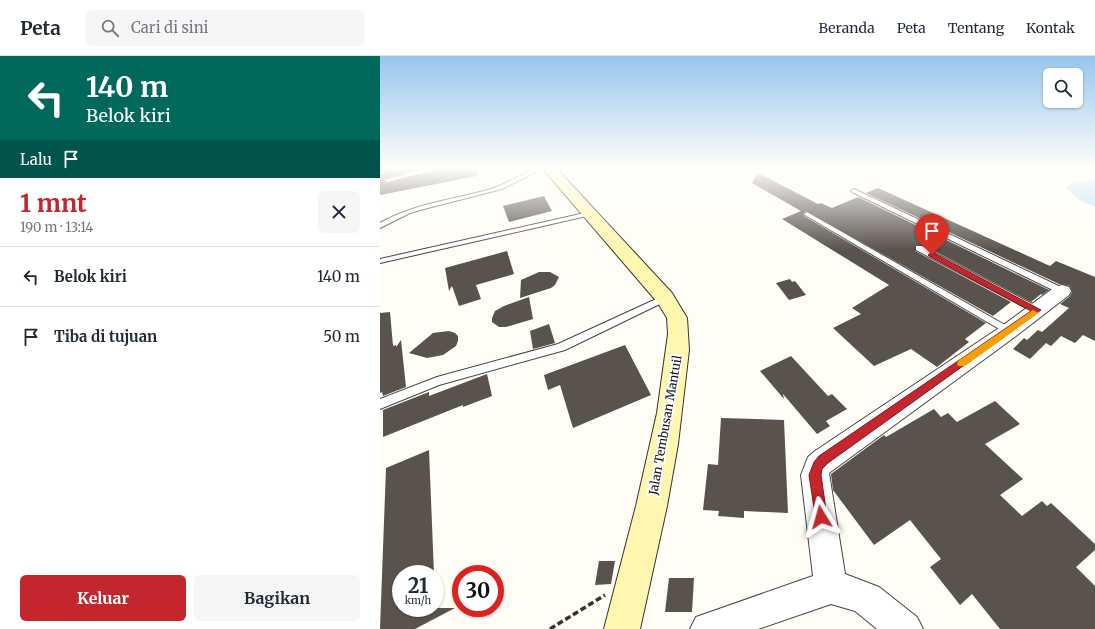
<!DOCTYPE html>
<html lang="id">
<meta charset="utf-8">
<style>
body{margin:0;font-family:Merriweather,serif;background:#f6f6f7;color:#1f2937;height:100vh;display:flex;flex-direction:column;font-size:15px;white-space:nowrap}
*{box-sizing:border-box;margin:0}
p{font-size:13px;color:#747a83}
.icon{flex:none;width:22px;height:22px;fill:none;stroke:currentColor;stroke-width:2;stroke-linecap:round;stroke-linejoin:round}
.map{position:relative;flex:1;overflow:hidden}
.panel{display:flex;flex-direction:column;background:#fff;width:380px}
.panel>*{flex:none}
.banner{background:#00695c;color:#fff;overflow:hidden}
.controls{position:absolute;left:663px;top:12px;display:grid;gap:8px}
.controls a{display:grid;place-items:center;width:40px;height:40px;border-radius:6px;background:#fff;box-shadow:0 1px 3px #0004;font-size:20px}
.speed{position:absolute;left:12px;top:509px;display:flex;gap:8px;font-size:20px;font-weight:700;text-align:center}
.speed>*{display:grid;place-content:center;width:52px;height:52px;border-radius:50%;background:#fff;box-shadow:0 1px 3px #0004;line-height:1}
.speed small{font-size:10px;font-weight:400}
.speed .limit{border:6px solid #d22;background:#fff;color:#111}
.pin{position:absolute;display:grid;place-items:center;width:34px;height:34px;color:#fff;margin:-41px -17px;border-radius:50% 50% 50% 0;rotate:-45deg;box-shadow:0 0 4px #0007}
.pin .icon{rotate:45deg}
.me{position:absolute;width:44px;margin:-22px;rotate:352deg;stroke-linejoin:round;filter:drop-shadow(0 0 3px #0008)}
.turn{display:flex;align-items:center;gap:14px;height:84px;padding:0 20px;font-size:18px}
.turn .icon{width:52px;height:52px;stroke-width:2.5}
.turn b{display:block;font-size:28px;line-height:34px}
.then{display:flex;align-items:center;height:38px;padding:0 20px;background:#0003;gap:8px;font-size:15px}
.round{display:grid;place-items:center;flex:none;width:42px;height:42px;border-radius:6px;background:#f6f6f7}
.summary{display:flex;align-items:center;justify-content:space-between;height:68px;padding:0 20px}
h1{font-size:24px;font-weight:700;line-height:30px;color:#c4262e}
.action{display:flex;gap:8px;margin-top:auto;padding:8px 20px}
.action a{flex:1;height:46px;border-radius:6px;background:#c4262e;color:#fff;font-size:16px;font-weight:700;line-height:46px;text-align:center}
.action a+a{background:#f6f6f7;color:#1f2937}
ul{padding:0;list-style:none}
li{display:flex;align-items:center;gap:12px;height:60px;padding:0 20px;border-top:1px solid #e0e1e3}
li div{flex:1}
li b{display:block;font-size:15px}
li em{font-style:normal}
header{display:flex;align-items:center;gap:24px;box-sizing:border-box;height:56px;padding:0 20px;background:#fff;border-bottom:1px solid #e0e1e3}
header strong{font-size:19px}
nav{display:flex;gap:22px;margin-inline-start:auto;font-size:14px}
.search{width:280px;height:36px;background:#f6f6f7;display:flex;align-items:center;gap:10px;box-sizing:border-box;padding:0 14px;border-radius:6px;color:#747a83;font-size:15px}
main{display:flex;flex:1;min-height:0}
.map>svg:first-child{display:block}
</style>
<header>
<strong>Peta</strong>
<div class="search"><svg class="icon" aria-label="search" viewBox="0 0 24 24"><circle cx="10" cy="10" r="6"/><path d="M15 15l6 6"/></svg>Cari di sini</div>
<nav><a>Beranda</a><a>Peta</a><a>Tentang</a><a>Kontak</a></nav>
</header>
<main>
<section class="panel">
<div class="banner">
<div class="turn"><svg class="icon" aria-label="left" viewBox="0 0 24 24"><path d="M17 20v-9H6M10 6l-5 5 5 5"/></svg><div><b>140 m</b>Belok kiri</div></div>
<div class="then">Lalu<svg class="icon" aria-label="arrive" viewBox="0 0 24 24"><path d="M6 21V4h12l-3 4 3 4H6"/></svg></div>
</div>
<div class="summary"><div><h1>1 mnt</h1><p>190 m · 13:14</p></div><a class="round"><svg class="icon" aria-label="close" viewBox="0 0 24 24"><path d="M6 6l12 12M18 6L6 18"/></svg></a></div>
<ul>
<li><svg class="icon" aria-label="left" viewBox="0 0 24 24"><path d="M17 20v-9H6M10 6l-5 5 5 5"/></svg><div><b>Belok kiri</b></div><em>140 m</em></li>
<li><svg class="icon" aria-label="arrive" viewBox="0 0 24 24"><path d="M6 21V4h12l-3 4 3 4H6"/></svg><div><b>Tiba di tujuan</b></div><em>50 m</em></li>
</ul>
<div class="action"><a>Keluar</a><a>Bagikan</a></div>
</section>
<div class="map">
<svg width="715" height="573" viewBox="0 0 715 573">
<rect width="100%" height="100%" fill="#fffdf5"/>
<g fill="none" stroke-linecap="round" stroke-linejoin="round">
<path fill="#b9e0f7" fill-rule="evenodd" d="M715 124V150C705 148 693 141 687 132L690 128Z"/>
</g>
<g fill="#5a524d">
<polygon points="0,113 38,113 3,123 7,127 60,113 96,113 97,120 0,139 0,119 5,117"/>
<polygon points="378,117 438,148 441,147 452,152 478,141 669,234 662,239 661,238 651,246 543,189 535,189 535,195 631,246 613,260 426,155 423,158 424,160 606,267 585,283 589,286 557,311 531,293 494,310 453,272 481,258 472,252 509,229 402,163 421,155 372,127"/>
<polygon points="498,132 670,210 676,205 715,221 715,285 703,279 695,287 681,280 671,290 666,287 650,303 633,293 644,282 647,284 658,274 662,276 689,252 680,248 690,240 692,236 690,230 682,228 679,228 486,137"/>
<polygon points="164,140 172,155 129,166 123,150"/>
<polygon points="127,195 134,218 96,229 101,243 79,250 72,230 69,235 65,212"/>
<polygon points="159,216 170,216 179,221 175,229 171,232 140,242 141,224"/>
<polygon points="410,223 412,226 415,225 426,239 409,244 396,227"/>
<polygon points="149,241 153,263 126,271 119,271 112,266 112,262 115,255 124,250"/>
<polygon points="10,256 13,290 16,289 16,291 21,284 26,331 3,340 2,336 0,337 0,257"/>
<polygon points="169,268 175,287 153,293 150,275"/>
<polygon points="69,275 75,277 78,280 78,285 76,290 63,299 47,302 29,297 53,277"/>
<polygon points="245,289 271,339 193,372 180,329 168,334 164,319"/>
<polygon points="411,300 448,340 452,338 467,353 446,365 450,370 437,378 403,338 404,343 380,315"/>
<polygon points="107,318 112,340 83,351 83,349 3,381 3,354 49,336 49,340"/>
<polygon points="615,345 640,368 605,388 643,423 620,439 642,460 662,445 667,450 671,447 715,488 715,494 696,511 715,530 715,573 620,573 592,538 580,549 550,511 561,503 530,464 494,489 453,434 451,418 504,379 506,381 554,353 561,361 568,357 577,366"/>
<polygon points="341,362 404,364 408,457 364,455 364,462 338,460 339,455 323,454 328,408 338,409"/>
<polygon points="49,394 54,518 21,518 21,552 75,552 35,573 0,573 6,412"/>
<polygon points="219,505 235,505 231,528 215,529"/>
<polygon points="289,522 314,522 312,556 285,556"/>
</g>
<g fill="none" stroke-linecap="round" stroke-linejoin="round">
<defs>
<g id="lane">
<polygon points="46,113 59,113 7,126 4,124"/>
<path d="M153 113H162L122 133 44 153 30 157 0 172V167C35 147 73 144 111 133 126 128 139 120 153 113Z"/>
<polygon points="474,133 685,233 686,235 685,237 679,237 472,136 471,135"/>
<polygon points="209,156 211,157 211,159 0,207 0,203"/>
<polygon points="427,156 632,273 634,275 632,277 626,277 425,159 424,158"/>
<polygon points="536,190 542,190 660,252 662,254 660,256 654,256 536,194"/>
<polygon points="285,239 288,240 289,242 288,244 185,294 59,329 0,353 0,343 57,321 178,288"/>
</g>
<polygon id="street" points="682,229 689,231 691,235 689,239 636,280 449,417 465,518 499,531 537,561 543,573 497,573 475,555 451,548 378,573 310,573 316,561 433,520 421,419 428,401 435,395 622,270 675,231"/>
<polygon id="secondary" points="163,113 177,113 292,237 307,262 309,294 298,388 287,450 260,573 224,573 256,450 277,357 288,278 287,262 278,247"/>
</defs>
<use href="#lane" stroke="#444" stroke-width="2"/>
<use href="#street" stroke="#444" stroke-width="2"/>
<use href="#secondary" stroke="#333" stroke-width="2"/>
<polyline stroke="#333" stroke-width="3.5" stroke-dasharray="6 3" stroke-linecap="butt" points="170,573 225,539"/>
<use href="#lane" fill="#fff" fill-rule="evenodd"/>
<use href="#street" fill="#fff" fill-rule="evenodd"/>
<use href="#secondary" fill="#fff6b0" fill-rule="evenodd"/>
</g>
<linearGradient id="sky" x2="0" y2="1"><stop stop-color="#95c6ee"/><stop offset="0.58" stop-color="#fffefa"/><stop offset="1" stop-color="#fffefa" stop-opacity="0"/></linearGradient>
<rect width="715" height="194" fill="url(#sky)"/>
<polygon fill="#c4262e" stroke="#7f191e" points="552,196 661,254 448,407 442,413 441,419 447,461 445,465 441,467 436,465 429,419 434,406 439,400 651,255 549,200 548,199"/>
<polygon fill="#f59e0b" points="653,254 658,257 656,259 585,310 578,310 577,308 578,305"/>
<g text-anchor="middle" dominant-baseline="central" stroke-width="4" stroke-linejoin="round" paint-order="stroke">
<g font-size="12" fill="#111" stroke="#fff">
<text transform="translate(285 369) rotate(-80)">Jalan Tembusan Mantuil</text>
</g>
</g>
</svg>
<div class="controls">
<a><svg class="icon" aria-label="search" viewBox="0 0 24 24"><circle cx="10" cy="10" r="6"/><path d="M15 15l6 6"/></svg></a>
</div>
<div class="speed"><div>21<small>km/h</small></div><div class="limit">30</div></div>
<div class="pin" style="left:552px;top:199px;background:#d93025"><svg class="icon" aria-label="arrive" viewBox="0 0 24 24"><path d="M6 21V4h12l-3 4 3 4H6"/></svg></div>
<svg class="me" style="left:441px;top:461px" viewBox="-20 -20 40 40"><path d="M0-17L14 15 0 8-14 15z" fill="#c4262e" stroke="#fff" stroke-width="4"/></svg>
</div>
</main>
